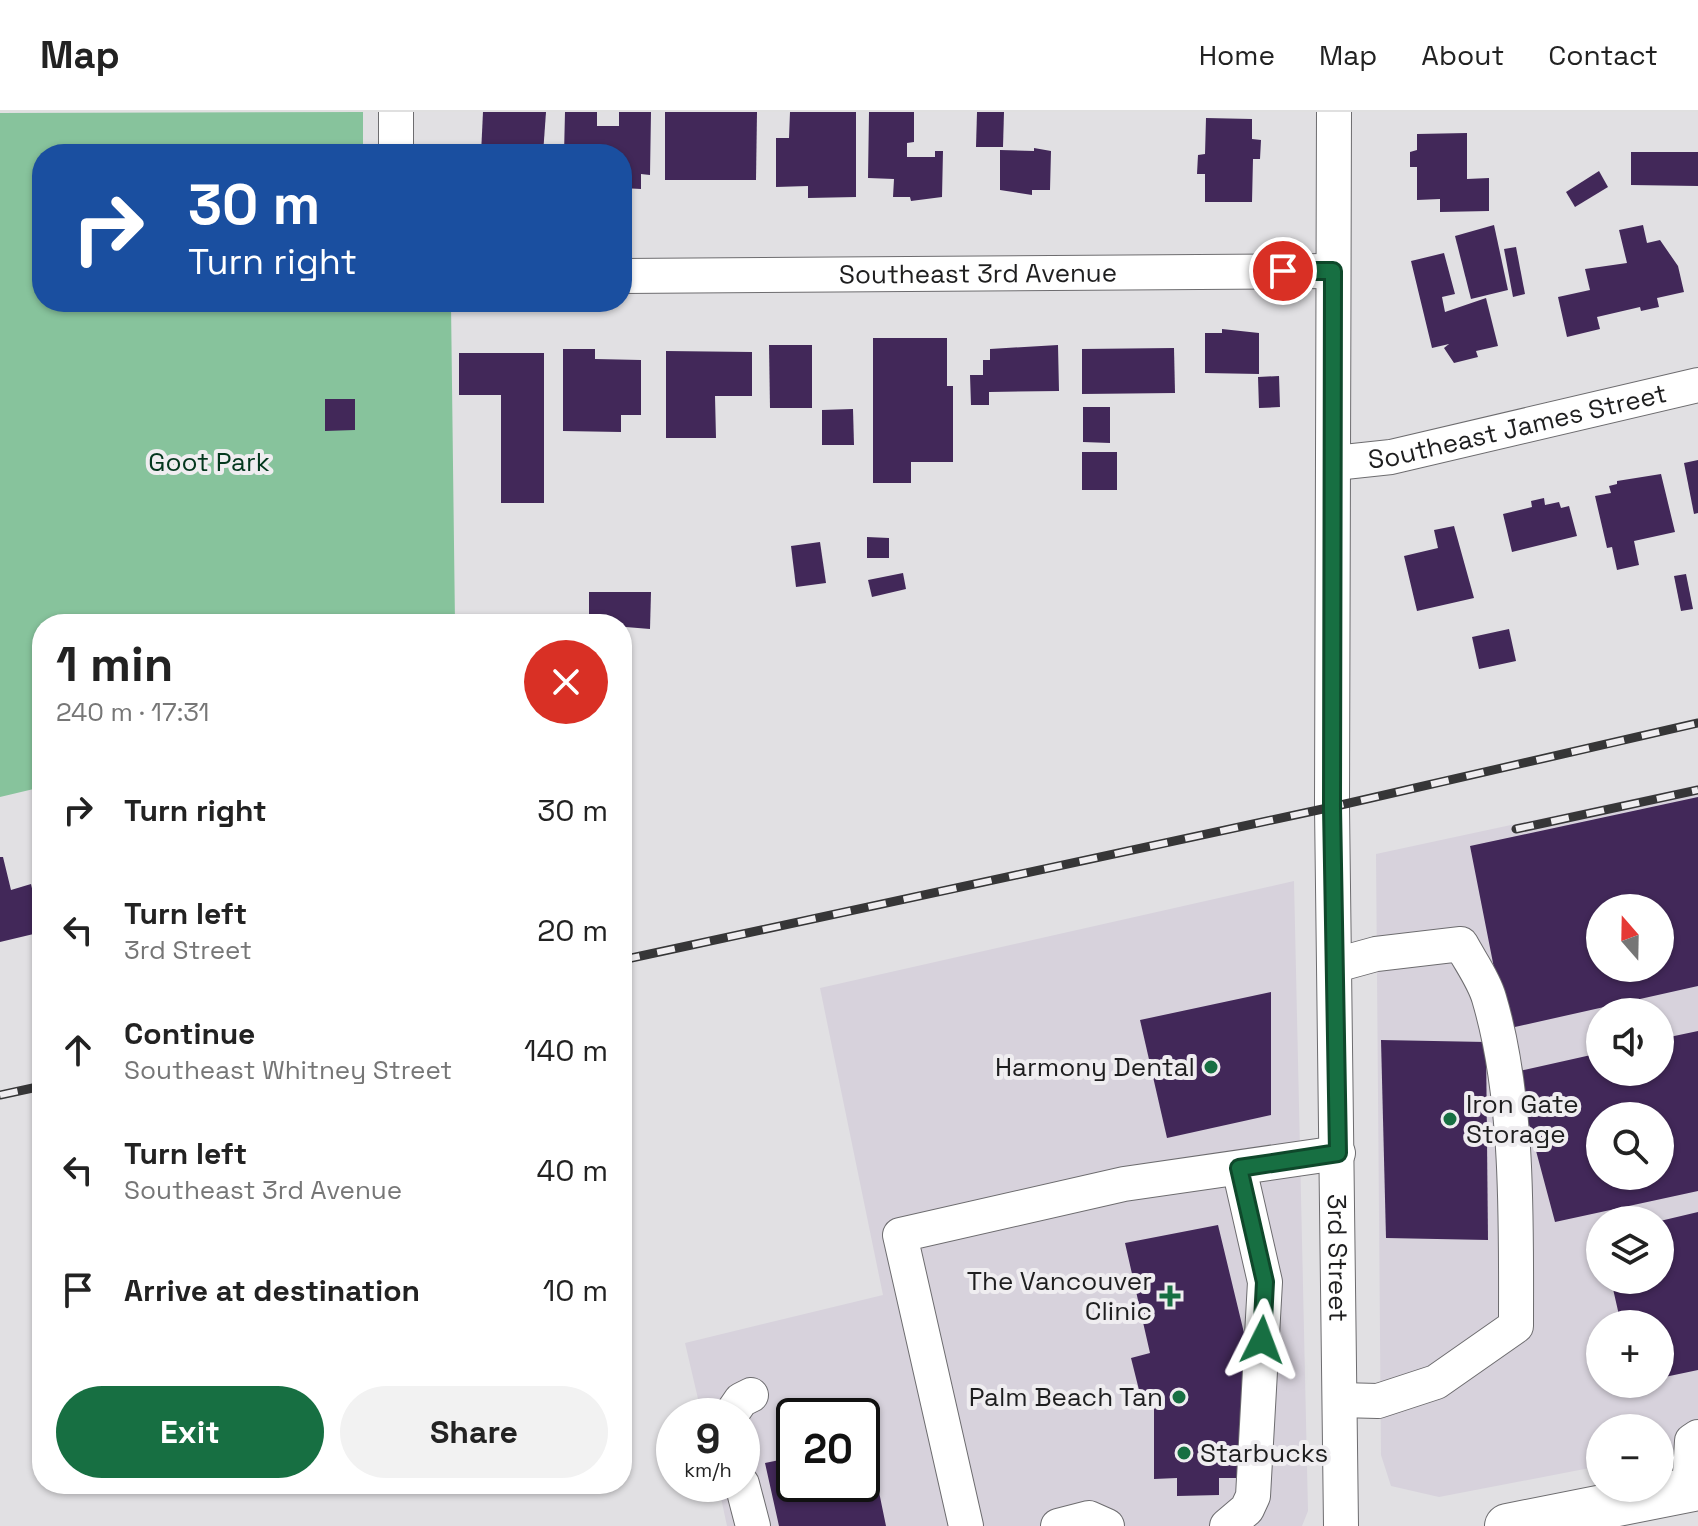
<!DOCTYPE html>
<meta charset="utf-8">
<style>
body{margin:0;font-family:"Space Grotesk",sans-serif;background:#f2f2f2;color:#222;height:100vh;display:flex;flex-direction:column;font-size:30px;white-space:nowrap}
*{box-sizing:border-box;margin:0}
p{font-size:26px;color:#767676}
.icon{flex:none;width:44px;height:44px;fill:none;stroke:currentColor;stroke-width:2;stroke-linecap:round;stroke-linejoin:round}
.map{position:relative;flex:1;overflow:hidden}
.sheet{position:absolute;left:32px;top:502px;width:600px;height:880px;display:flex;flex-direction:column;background:#fff;border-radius:32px;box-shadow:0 2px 6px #0004}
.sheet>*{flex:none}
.hud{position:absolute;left:32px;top:32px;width:600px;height:168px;border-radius:32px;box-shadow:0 2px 6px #0004;background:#1a4fa0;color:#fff;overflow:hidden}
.needle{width:52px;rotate:340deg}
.fabs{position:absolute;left:1586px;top:782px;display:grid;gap:16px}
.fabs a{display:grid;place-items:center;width:88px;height:88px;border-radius:50%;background:#fff;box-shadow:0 2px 6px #0004;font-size:40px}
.speed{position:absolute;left:656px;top:1286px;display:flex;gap:16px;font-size:40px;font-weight:700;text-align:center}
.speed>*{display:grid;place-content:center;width:104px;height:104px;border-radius:50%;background:#fff;box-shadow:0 2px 6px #0004;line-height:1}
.speed small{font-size:20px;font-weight:400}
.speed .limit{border:4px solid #111;border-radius:12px;background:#fff;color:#111}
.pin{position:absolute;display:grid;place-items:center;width:68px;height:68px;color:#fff;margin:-34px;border:4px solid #fff;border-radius:50%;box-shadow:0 2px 8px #0007}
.me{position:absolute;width:88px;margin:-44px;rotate:3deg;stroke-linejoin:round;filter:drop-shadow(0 0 6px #0008)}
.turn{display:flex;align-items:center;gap:28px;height:168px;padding:0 24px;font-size:36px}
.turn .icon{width:104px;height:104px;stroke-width:2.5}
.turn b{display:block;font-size:56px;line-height:68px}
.round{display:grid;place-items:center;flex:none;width:84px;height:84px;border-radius:42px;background:#f2f2f2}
.summary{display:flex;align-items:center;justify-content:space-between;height:136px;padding:0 24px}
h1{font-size:48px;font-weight:700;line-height:60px}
.cta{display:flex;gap:16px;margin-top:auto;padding:16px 24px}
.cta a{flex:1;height:92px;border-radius:48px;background:#176f42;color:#fff;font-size:32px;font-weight:700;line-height:92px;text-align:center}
.cta a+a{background:#f2f2f2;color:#222}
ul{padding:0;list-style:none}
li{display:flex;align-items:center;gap:24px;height:120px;padding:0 24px}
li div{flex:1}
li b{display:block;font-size:30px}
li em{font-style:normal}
header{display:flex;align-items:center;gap:48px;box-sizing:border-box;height:112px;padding:0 40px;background:#fff;border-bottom:2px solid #e0e0e0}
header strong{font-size:38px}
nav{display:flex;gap:44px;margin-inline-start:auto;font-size:28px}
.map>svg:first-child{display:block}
</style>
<header>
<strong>Map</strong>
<nav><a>Home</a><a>Map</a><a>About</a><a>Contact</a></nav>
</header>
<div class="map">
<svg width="1698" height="1414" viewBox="0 0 1698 1414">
<rect width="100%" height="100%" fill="#e1e0e3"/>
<g fill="#d7d2dc" fill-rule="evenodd">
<path d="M1698 673V1334L1660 1342V1316H1600V1354L1439 1385 1391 1374 1381 1343 1376 742ZM1600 796H1660V856H1600ZM1600 900H1660V960H1600ZM1600 1004H1660V1064H1600ZM1600 1108H1660V1168H1600ZM1600 1212H1660V1272H1600Z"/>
<path d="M1294 769 1308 1399 1302 1414H727L718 1372H742V1304H702L685 1231 883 1183 820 876ZM794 1304H862V1372H794Z"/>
</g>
<polygon fill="#87c39c" points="363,0 363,42 42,42 42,190 451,192 455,512 42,512 42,675 0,685 0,1"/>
<g fill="#422859" fill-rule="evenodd">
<polygon points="483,0 546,0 543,42 481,42"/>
<polygon points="565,0 597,0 597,14 619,14 619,0 651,0 650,63 641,62 641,77 622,76 622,42 564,42"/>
<polygon points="665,0 757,0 756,68 665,68"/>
<polygon points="790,0 856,0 856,85 808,86 808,74 776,75 776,26 789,26"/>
<polygon points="869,0 914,0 914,30 907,31 907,45 935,45 935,39 943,39 942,85 911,89 910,85 893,85 894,67 868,66"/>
<polygon points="977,0 1004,0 1003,35 976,35"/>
<polygon points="1206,6 1252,7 1252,27 1261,28 1260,47 1253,47 1252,90 1205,90 1205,62 1197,62 1198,43 1205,42"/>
<polygon points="1467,21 1467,67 1489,66 1489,99 1440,100 1440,87 1417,88 1417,55 1410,55 1410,40 1417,38 1417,22"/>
<polygon points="1034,36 1051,39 1050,78 1032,78 1032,83 1000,78 1000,38 1034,39"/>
<polygon points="1631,40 1698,40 1698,74 1631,73"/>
<polygon points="1599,59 1608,75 1575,95 1566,80"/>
<polygon points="1494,113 1508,178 1471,187 1455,124"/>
<polygon points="1643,113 1647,131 1660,128 1678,154 1684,180 1657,186 1659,195 1641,199 1640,195 1597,205 1600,217 1567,225 1558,185 1590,178 1585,157 1627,151 1619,118"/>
<polygon points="1516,135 1525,182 1513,185 1504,137"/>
<polygon points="1444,141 1455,182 1442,185 1445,200 1486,186 1498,234 1476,239 1478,245 1454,251 1444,236 1449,232 1432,236 1411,149"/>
<polygon points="1222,217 1259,221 1259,262 1205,261 1205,221 1222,221"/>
<polygon points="873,226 947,226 947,274 953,274 953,350 911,350 911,371 873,371"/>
<polygon points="769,233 812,233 812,296 770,296"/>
<polygon points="1058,233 1059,279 989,280 989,293 971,293 970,263 983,263 983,248 990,248 990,237"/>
<polygon points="1174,236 1175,281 1082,282 1082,237"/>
<polygon points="563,237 595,237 595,247 641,248 641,303 621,303 621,320 563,319"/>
<polygon points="666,239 752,240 752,284 715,284 716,326 666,326"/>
<polygon points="459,241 544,241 544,391 501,391 501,283 459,283"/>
<polygon points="1279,264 1280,295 1259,296 1258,265"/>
<polygon points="325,287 355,287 355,318 325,319"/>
<polygon points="1083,295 1110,295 1110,331 1083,330"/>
<polygon points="853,297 854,333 822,333 822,298"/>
<rect x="1082" y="340" width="35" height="38"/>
<polygon points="1698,348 1698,401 1694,402 1684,351"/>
<polygon points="1661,362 1675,420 1634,429 1639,453 1617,458 1612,435 1607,436 1595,384 1611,381 1609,374 1617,372 1617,369"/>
<polygon points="1544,386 1545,393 1559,390 1561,396 1569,394 1577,424 1512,440 1503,402 1532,395 1531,389"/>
<polygon points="1454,414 1474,486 1417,499 1404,444 1438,436 1434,418"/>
<polygon points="867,425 889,426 889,446 867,446"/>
<polygon points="820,430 826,471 796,475 791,434"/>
<polygon points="903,461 906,477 872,485 868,468"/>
<polygon points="1686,462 1693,497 1681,499 1674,464"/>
<polygon points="589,480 651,480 650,517 589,512"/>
<polygon points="1509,517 1516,549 1479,557 1472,525"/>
<path d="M1698 685V874L1506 917 1470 734ZM1600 796H1660V856H1600Z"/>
<polygon points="0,745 3,745 11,778 31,772 42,820 0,830"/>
<polygon points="1271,880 1271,1003 1167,1026 1140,908"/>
<path d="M1698 919V1079L1555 1110 1515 960 1600 941V960H1660V927ZM1600 1004H1660V1064H1600Z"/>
<polygon points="1381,928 1486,930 1488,1128 1386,1126"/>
<polygon points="1698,1100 1698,1258 1660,1266 1660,1212 1621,1212 1611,1168 1660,1168 1660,1109"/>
<polygon points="1218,1113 1245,1225 1242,1366 1219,1366 1219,1383 1177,1384 1177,1366 1154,1367 1154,1288 1142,1290 1131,1246 1150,1241 1125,1131"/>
<polygon points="794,1345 794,1372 862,1372 862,1350 865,1349 872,1382 879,1380 886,1414 779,1414 765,1351"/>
</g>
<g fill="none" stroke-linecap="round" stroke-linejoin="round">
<defs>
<g id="minor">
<path id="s1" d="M1334 0 1332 695 1341 1414"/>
<polyline points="396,42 396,0"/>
<path id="s2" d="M622 164 1333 159"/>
<path id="s3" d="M1335 351 1391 345 1698 273"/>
<path d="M1336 853 1376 842 1461 832C1470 849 1484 868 1489 886 1519 987 1516 1110 1516 1214L1436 1270 1378 1289 1340 1288"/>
<polyline points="730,1304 741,1288 751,1283"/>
<polyline points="742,1372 753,1414"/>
<polyline points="1689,1378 1692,1329 1698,1325"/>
<polyline points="966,1414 900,1123 1124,1072 1338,1041"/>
<polyline points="1058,1414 1089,1406 1107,1414"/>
<polyline points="1227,1414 1247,1397 1253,1384 1265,1170 1239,1056"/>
</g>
<polyline id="major" points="1507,1414 1698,1376"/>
</defs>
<use href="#minor" stroke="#6d6c6f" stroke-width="36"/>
<use href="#major" stroke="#6d6c6f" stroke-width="46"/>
<use href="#minor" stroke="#fff" stroke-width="34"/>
<use href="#major" stroke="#fff" stroke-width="44"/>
<defs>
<g id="rail">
<polyline points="1516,717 1698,678"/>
<polyline points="622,848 1332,695 1698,611"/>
<polyline points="0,983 42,974"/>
</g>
</defs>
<use href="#rail" stroke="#363637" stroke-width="9"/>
<use href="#rail" stroke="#efedf0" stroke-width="6" stroke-dasharray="18" stroke-linecap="butt"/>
</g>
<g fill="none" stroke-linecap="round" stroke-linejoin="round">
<defs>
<polyline id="route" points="1262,1228 1265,1170 1239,1056 1338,1041 1332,695 1333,159 1283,159"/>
</defs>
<use href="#route" stroke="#0f482b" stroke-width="20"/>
<use href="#route" stroke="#176f42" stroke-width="14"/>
</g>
<g fill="#176f42" stroke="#efedf0" stroke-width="3">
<circle cx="1211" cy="955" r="8"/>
<circle cx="1450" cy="1007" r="8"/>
<path d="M1166 1172h8v8h8v8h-8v8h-8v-8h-8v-8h8z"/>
<circle cx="1179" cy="1285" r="8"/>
<circle cx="1184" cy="1341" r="8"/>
</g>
<g text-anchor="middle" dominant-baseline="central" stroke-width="8" stroke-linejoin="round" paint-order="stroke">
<g font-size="26" fill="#1e1e1f" stroke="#efedf0">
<text stroke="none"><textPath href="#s2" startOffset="356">Southeast 3rd Avenue</textPath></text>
<text stroke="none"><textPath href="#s3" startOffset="186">Southeast James Street</textPath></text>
<text stroke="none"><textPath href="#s1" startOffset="1146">3rd Street</textPath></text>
</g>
<g font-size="26" fill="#03371d" stroke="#efedf0">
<text x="209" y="350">Goot Park</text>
</g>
<g font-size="26" fill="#1e1e1f" stroke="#efedf0" text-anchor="end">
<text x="1195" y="955">Harmony Dental</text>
<text x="1466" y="992" text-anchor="start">Iron Gate<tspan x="1466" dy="30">Storage</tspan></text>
<text x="1152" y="1169">The Vancouver<tspan x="1152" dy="30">Clinic</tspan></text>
<text x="1163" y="1285">Palm Beach Tan</text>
<text x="1200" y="1341" text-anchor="start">Starbucks</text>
</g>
</g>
</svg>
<div class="fabs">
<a><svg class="needle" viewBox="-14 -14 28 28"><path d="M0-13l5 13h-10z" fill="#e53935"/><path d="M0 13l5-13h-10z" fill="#767676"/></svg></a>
<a><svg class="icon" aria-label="sound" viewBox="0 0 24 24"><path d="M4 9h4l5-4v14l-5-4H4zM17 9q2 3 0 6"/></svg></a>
<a><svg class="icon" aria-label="search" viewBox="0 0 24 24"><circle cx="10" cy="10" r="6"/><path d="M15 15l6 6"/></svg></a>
<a><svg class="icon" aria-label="layers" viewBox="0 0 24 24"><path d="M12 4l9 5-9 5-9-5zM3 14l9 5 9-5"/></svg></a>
<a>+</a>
<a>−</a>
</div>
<div class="speed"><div>9<small>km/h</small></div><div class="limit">20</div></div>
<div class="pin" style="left:1283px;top:159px;background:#d93025"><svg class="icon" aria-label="arrive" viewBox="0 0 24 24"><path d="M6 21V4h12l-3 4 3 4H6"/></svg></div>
<svg class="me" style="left:1262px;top:1228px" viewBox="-20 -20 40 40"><path d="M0-17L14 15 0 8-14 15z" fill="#176f42" stroke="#fff" stroke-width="4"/></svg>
<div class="hud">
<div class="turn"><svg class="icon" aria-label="right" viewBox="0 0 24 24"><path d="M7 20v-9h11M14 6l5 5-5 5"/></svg><div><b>30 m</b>Turn right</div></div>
</div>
<section class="sheet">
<div class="summary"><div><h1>1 min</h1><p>240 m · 17:31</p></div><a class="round" style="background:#d93025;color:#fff"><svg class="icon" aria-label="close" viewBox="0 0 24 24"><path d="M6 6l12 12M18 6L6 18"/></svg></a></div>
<ul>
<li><svg class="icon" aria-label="right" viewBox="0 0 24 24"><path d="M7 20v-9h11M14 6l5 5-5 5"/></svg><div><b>Turn right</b></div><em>30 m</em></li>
<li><svg class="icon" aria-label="left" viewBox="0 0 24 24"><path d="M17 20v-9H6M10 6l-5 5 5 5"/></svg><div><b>Turn left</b><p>3rd Street</p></div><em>20 m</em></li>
<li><svg class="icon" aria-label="ahead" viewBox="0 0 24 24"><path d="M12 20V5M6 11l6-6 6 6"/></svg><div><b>Continue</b><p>Southeast Whitney Street</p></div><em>140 m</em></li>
<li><svg class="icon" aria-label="left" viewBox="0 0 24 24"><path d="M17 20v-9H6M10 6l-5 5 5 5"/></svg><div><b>Turn left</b><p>Southeast 3rd Avenue</p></div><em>40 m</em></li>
<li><svg class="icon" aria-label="arrive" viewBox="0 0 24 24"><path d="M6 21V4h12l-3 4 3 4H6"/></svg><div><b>Arrive at destination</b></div><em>10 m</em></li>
</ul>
<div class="cta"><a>Exit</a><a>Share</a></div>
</section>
</div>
